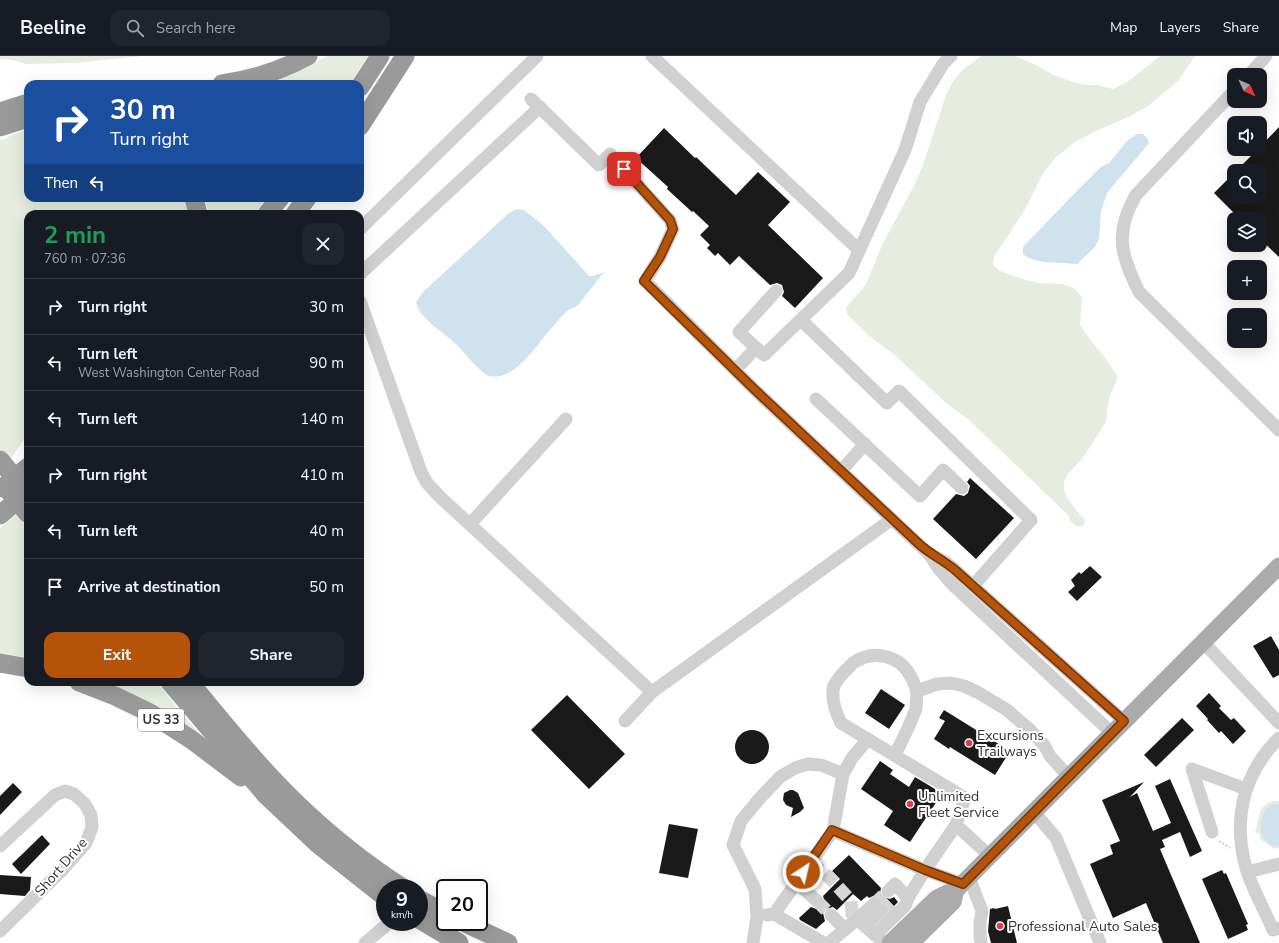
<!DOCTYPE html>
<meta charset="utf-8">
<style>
body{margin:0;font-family:"Nunito Sans",sans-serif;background:#20242c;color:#f1f3f6;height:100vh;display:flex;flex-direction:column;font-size:15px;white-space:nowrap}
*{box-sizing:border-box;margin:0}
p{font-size:13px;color:#9ea1a6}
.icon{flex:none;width:22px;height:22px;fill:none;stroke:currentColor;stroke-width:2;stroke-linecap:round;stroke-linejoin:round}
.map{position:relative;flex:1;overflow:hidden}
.sheet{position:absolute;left:24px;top:154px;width:340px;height:476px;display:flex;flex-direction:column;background:#171b24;border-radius:12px;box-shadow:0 4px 16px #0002}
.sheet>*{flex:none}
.hud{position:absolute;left:24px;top:24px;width:340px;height:122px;border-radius:12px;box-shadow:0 4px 16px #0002;background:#1a4fa0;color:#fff;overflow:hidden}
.needle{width:26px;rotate:134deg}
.buttons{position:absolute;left:1227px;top:12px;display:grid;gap:8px}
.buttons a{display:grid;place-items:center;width:40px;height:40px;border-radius:8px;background:#171b24;box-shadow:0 4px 16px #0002;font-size:20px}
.speed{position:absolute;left:376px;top:823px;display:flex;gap:8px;font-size:20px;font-weight:700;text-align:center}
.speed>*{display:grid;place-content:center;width:52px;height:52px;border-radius:50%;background:#171b24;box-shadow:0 4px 16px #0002;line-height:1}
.speed small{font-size:10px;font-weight:400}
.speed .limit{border:2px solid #111;border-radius:6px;background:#fff;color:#111}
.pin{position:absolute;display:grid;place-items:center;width:34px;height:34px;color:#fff;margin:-17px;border-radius:8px;box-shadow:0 2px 6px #0006}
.me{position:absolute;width:44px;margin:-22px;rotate:35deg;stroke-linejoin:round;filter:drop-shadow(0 0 3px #0008)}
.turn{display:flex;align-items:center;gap:14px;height:84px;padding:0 20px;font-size:18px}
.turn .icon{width:52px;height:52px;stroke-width:2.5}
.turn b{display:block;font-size:28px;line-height:34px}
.then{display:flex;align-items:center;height:38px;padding:0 20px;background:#0003;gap:8px;font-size:15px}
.round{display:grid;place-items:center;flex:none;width:42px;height:42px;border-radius:12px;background:#20242c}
.head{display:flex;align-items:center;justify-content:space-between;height:68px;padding:0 20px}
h1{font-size:24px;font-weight:700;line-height:30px;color:#1e9e55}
.action{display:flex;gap:8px;margin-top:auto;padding:8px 20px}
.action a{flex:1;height:46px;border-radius:12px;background:#b45309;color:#fff;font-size:16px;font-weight:700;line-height:46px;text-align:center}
.action a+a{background:#20242c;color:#f1f3f6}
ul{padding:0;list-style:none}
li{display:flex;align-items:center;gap:12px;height:56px;padding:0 20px;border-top:1px solid #363941}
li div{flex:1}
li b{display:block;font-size:15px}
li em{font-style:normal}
header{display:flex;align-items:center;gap:24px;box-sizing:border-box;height:56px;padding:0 20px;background:#171b24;border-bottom:1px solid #363941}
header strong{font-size:19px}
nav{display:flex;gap:22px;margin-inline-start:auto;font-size:14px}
.search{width:280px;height:36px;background:#20242c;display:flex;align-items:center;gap:10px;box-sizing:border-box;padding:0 14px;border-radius:12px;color:#9ea1a6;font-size:15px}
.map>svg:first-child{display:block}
</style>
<header>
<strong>Beeline</strong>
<div class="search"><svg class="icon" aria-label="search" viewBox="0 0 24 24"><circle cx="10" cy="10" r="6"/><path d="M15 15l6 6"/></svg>Search here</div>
<nav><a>Map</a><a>Layers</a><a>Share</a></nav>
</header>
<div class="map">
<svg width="1279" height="887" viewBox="0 0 1279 887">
<rect width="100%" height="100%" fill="#fff"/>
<g fill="#e6ecdf">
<polygon points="0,0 142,0 75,7 26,8 12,4 0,3"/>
<polygon points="327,0 368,0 350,28 266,28 306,12"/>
<polygon points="981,0 1015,0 1038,10 1053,19 1073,26 1087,29 1097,29 1113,33 1130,24 1160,0 1195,0 1178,25 1148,50 1128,61 1096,75 1075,86 1055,102 1042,119 1024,155 994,201 993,209 1000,215 1026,224 1039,227 1061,228 1074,232 1082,241 1080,269 1089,282 1106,303 1118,321 1109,342 1106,366 1082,403 1068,418 1064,426 1064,434 1066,440 1079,458 1084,463 1085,468 1083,470 1076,470 1070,465 1069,460 968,363 946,347 896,300 868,279 847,258 846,252 866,228 883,187 914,130 924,106 946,39 953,25 964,13"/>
<polygon points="28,73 28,142 184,142 188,158 28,158 28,380 22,386 9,405 0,393 0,84"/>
<polygon points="205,142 266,142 254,158 209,158"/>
<polygon points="16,459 28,474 28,607 0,602 0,472"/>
<polygon points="93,626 156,626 197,675 193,678"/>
<path d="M1273 745H1279V792L1274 793 1260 783V779L1255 775C1261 763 1255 751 1273 745Z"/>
</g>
<g fill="#cfe2ee">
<path d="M1137 78H1143L1147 82 1149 87 1107 137 1101 155 1099 183 1095 191 1077 208C1061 206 1035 209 1023 198V191L1070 142 1102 110 1109 107 1128 84Z"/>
<path d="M517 153 524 154 544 170 589 220H593L604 216 579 248C576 251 575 251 572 252 565 255 559 264 554 269 540 284 513 330 487 319 478 314 463 295 455 287 443 276 419 262 416 246L423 236 509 157Z"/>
<path d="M1272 748H1279V790C1256 790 1255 759 1272 748Z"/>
</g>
<g fill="#1a1a1a">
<polygon points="1279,71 1279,201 1260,183 1260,163 1240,163 1214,137 1234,117 1234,141 1260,141 1260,115 1236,115 1258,93 1260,93 1260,91"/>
<polygon points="664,72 695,102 696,101 736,139 758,116 790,146 768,169 823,222 795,252 782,240 784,236 782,229 777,227 770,229 739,200 730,209 718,197 715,200 707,192 710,189 700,179 709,170 693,155 692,156 667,133 668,131 636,102"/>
<polygon points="970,422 1014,462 976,503 933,463 956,438 964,440 968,437 970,430 967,426"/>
<polygon points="1090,510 1102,521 1077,545 1068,536 1075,530 1071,524 1079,516 1081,518"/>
<polygon points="1271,580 1279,594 1279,619 1273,622 1253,590"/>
<polygon points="881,633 905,649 889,673 865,657"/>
<polygon points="1209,637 1221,650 1219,652 1231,664 1234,662 1246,675 1233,688 1221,675 1219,677 1207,664 1208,663 1196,650"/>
<polygon points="567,639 625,698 589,733 531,674"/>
<polygon points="944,654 1010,695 995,719 950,691 949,693 934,683 945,665 939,662"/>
<polygon points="1182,662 1194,674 1156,711 1144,699"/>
<circle cx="752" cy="691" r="17"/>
<polygon points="880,705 893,714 890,718 909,731 915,721 935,733 935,734 941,739 910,786 884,769 893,755 861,733"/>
<polygon points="1170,723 1202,795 1190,801 1180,776 1162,784 1165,791 1160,793 1200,887 1163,887 1146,847 1113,862 1090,808 1113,798 1110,789 1120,785 1102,744 1144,726 1130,741 1137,737 1153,775 1171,767 1155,730"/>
<polygon points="13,727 22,736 0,759 0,740"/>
<polygon points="790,734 793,734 798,737 804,752 800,756 791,761 793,752 786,749 783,744 784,737"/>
<polygon points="669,768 698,773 688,822 659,817"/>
<polygon points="42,779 50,788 21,818 12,808"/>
<polygon points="849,799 881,832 880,837 883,841 890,843 894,841 898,846 889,855 887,850 882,847 880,843 877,841 873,840 869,842 867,840 861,845 853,838 837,854 833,851 826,853 823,857 825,865 816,873 800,864 799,862 811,851 816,853 820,852 823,850 825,846 823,840 840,823 832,815"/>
<polygon points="1222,814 1224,818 1226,817 1248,868 1246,869 1248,874 1228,883 1202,823"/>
<polygon points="0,819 31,821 30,834 25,840 0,838"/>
<polygon points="1008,850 1017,887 991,887 988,875 990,853 994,852 995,853"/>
</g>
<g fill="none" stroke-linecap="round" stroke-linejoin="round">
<g stroke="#d6d6d6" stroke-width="13" stroke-dasharray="13 6" stroke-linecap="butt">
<polyline points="810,806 829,821 851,845 852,858 857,863"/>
<polyline points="817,845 831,859"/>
<polyline points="874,848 888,835"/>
<polyline points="881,855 895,842"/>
</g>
<polyline stroke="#cdcdcd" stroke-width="2" stroke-dasharray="2 2" stroke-linecap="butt" points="1219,785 1230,792"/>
<g stroke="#d0d0d0" stroke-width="13">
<polyline points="652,0 859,194"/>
<polyline points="1249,19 1266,0"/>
<path d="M1234 35 1136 139C1114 177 1121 199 1139 236L1279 374"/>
<polyline points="531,43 599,109 610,98 670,164 673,173 660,201 645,225 756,335 928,497 945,506 954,513 1124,665"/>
<polyline points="360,173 537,0"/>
<polyline points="360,218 540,51"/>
<polyline points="776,235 739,276 764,299 849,217 905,94 920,46 943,8 951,0"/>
<polyline points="360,245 421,416 427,427 440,441 652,636"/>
<polyline points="801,264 887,347 899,335 1031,464 973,530"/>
<polyline points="735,314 756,292"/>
<polyline points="816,343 920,440 943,414 962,432"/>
<polyline points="841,415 865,388"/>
<polyline points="470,468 566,363"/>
<polyline points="929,498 939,513 953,529 1112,677"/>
<polyline points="1203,586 1279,667"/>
<polyline points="625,665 652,636 892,463"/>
<path d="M1279 682C1242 719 1232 766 1247 815 1253 834 1265 855 1273 874L1279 872"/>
<polyline points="895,699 908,672 916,653 917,635"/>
<polyline points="1034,756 1056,782 1100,887"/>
<polyline points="833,775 843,718 852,702 868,683"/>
<polyline points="1212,776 1192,713 1246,733"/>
<polyline points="0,790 55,739 65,735 74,738 85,748 91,759 92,771 86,787 64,812 0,875"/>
<path d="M990 800 956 769 965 742 841 667C836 656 832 647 833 634 833 628 840 621 844 616 847 614 850 610 853 607 873 593 900 599 911 621 914 625 915 631 917 635L937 628 951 627 964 630 979 637 1007 654 1030 674 1044 689 1050 700 1069 721"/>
<polyline points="1248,816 1279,808"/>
<polyline points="969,821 982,855 980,867 980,879 981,887"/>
<polyline points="796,826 817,845"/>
<polyline points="888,835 895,828 908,842"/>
<polyline points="774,858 833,775 925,814 963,828"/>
<polyline points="767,859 774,858 824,887"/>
<polyline points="831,859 845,873"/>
<polyline points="857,863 874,848"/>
<polyline points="865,870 881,855"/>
<polyline points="875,879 905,850 908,842 925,814 956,769"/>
<polyline points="365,887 390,866"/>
<polyline points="753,887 757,861 755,833 733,789 741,765 759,743 780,721 795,712 808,708 821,709 843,718"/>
<polyline points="829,887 857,863 881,884"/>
</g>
<g stroke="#ababab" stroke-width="17">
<polyline points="890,887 937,842 947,837 956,834"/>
<polyline points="911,887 953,846 956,834 1279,510"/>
</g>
<g stroke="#9a9a9a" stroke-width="19">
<path d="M222 28C251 24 282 14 308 0"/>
<polyline points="360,31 380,0"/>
<polyline points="0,56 28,47"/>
<polyline points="360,70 405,0"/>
<polyline points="0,71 28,62"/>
<polyline points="194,142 198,158"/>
<polyline points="267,158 280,142"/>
<polyline points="295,158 307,142"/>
<polyline points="3,432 28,411"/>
<polyline points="0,459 28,435"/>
<polyline points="0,607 28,612"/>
<polyline points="79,626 115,640 150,657 192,684 241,721"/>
<polyline points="170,626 266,739 318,788 385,841"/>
<path d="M189 626C223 666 256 708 294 745 327 777 364 807 403 832"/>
<polyline points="419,843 445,857"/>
<polyline points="419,863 459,887"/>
<polyline points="463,866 508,887"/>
</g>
<g stroke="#9a9a9a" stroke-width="19">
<polyline points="0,404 28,438"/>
<polyline points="5,430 28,458"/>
</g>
</g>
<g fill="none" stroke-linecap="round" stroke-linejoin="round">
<defs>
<path id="route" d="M624 113 670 164 673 173 660 201 644 225 754 333 919 488C930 498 943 504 954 513L1124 665 963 828 925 814 832 774 803 816"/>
</defs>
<use href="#route" stroke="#753606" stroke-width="10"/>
<use href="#route" stroke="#b45309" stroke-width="7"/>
</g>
<g fill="#e63946" stroke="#fff" stroke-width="1.5">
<circle cx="969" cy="687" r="4"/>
<circle cx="910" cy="748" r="4"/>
<circle cx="1000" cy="870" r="4"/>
</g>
<g text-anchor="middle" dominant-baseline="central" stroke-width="4" stroke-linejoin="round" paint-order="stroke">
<rect fill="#fff" stroke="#707070" stroke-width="1" x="138" y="653" width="46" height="22" rx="3"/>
<g font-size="13" font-weight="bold" fill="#333">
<text x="161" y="664">US 33</text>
</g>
<g font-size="14" fill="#333" stroke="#fff" text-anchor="start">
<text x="977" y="679">Excursions<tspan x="977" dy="16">Trailways</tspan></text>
<text x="918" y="740">Unlimited<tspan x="918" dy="16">Fleet Service</tspan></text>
<text x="1008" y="870">Professional Auto Sales</text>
</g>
<g font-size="14" fill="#333" stroke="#fff">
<text transform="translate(61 811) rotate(-49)">Short Drive</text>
</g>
</g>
</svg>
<div class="buttons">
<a><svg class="needle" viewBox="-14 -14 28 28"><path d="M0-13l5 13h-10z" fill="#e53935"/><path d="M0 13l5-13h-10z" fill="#9ea1a6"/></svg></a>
<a><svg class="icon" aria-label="sound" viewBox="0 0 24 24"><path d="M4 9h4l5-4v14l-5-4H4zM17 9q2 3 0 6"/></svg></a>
<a><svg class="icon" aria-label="search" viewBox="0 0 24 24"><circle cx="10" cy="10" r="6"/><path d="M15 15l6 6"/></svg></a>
<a><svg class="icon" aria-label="layers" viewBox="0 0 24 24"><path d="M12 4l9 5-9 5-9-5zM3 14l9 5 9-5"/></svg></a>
<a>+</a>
<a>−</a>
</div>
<div class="speed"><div>9<small>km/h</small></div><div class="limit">20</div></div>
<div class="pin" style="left:624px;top:113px;background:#d93025"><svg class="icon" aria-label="arrive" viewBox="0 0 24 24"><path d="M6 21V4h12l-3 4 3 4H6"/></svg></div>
<svg class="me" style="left:803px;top:816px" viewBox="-20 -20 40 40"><circle r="17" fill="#b45309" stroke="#fff" stroke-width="3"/><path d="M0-11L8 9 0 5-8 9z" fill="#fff"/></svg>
<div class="hud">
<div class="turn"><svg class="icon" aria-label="right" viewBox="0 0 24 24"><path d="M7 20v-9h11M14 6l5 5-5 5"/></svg><div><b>30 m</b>Turn right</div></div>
<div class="then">Then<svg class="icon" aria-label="left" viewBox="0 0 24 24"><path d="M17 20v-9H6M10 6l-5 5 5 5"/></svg></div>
</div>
<section class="sheet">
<div class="head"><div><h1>2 min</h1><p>760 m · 07:36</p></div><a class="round"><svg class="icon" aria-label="close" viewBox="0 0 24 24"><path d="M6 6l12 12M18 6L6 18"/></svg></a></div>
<ul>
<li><svg class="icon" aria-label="right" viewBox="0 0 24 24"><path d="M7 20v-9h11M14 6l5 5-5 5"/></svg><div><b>Turn right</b></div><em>30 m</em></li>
<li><svg class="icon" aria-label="left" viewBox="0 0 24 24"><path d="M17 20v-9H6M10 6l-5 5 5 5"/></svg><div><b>Turn left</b><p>West Washington Center Road</p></div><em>90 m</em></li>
<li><svg class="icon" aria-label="left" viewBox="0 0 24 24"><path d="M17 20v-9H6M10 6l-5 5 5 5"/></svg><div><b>Turn left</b></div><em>140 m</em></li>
<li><svg class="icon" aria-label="right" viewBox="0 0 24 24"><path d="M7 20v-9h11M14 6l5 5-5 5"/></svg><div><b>Turn right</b></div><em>410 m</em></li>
<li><svg class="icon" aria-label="left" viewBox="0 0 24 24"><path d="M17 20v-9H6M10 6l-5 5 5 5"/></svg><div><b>Turn left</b></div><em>40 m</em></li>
<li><svg class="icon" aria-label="arrive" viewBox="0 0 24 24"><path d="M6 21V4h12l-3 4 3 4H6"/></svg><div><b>Arrive at destination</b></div><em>50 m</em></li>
</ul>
<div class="action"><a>Exit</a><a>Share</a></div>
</section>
</div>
